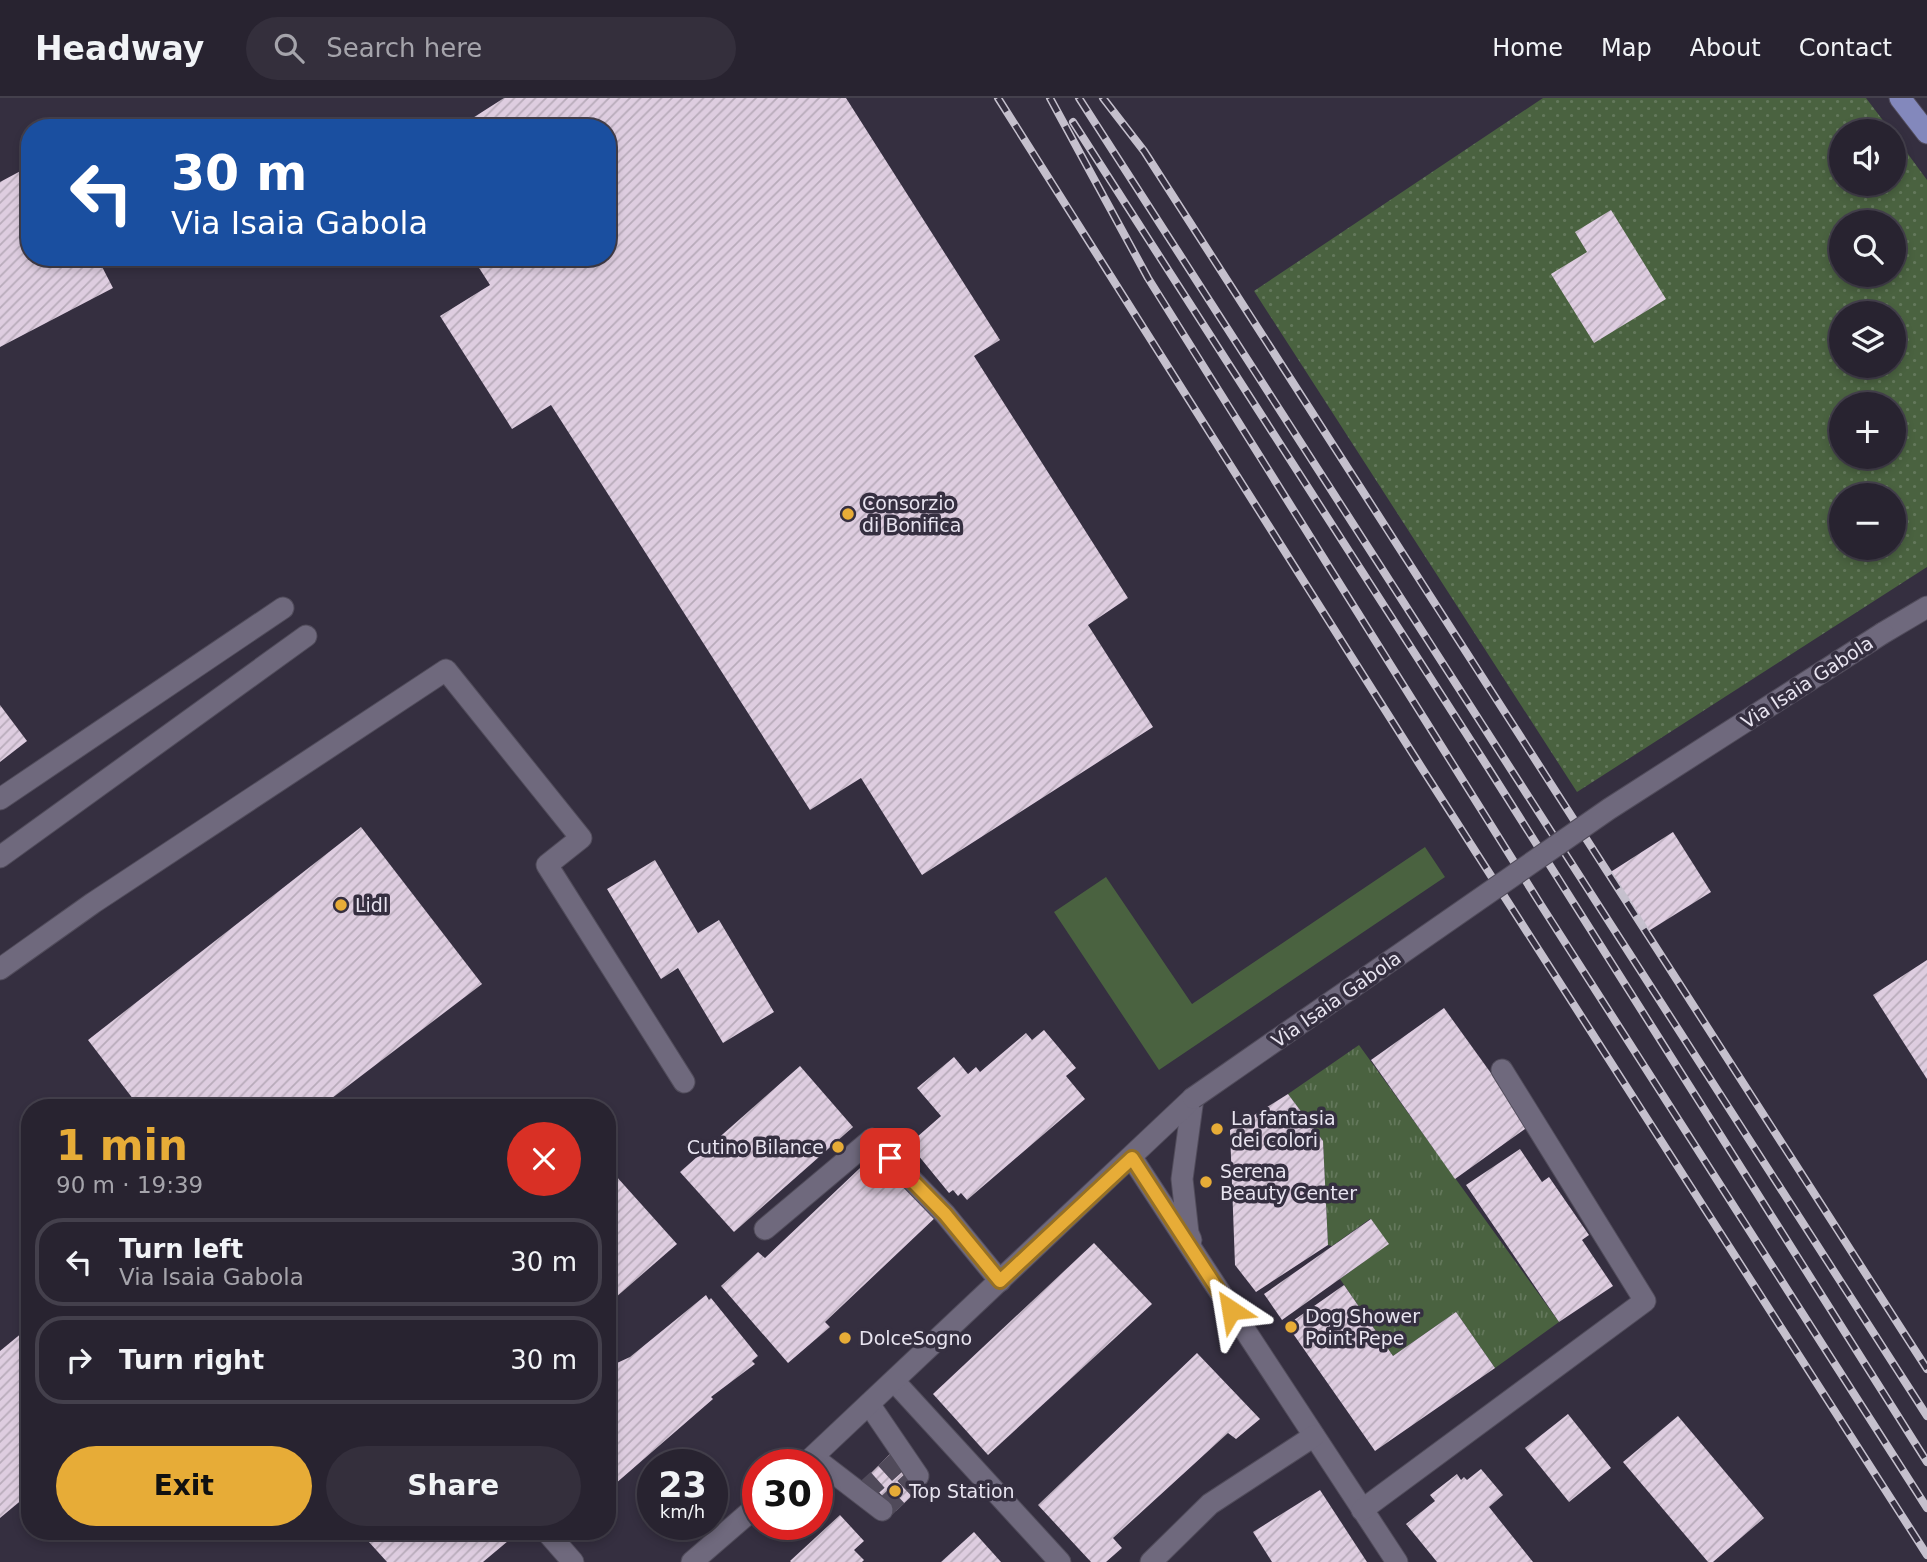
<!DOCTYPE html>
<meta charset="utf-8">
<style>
body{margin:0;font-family:"DejaVu Sans",sans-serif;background:#342f3c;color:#f1f3f6;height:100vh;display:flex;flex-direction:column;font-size:26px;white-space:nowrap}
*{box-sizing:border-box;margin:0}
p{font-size:23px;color:#a5a4ab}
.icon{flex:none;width:38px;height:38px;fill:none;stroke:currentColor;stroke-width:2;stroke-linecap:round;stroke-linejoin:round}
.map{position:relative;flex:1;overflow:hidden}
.details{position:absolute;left:21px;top:1001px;width:595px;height:441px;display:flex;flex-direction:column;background:#282330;border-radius:28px;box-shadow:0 4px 10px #0003,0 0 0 2px #44404c}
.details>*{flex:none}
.banner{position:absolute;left:21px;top:21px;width:595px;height:147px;border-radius:28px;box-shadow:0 4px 10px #0003,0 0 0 2px #44404c;background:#1a4fa0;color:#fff;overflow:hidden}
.tools{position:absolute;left:1829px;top:21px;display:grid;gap:14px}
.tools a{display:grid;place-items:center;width:77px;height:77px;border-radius:50%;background:#282330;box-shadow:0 4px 10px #0003,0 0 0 2px #44404c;font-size:35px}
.speed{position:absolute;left:637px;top:1351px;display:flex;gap:14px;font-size:35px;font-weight:700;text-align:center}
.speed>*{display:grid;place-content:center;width:91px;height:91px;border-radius:50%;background:#282330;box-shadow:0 4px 10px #0003,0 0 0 2px #44404c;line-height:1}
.speed small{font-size:18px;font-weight:400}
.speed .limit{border:10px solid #d22;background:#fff;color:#111}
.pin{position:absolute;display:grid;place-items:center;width:60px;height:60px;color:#fff;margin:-30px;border-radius:14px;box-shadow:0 4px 10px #0006}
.me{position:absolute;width:77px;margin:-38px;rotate:327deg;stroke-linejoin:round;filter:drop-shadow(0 0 5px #0008)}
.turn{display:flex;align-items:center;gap:24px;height:147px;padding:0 35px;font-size:32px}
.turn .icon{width:91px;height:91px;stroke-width:2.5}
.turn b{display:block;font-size:49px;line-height:60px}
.round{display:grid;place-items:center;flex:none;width:74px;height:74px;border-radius:37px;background:#342f3c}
.head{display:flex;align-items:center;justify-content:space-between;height:119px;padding:0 35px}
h1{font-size:42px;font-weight:700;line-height:52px;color:#e7ac37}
.action{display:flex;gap:14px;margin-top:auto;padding:14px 35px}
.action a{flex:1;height:80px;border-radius:42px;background:#e7ac37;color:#111;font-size:28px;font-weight:700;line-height:80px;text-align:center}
.action a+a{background:#342f3c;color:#f1f3f6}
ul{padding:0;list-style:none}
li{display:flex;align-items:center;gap:21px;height:88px;margin:0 14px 10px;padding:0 21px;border:4px solid #44404c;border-radius:28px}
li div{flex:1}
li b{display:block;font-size:26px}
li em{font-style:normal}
header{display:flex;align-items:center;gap:42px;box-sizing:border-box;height:98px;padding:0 35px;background:#282330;border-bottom:2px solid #44404c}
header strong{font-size:33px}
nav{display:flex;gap:38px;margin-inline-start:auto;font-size:24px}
.search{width:490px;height:63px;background:#342f3c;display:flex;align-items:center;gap:18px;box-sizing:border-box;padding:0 24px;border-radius:38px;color:#a5a4ab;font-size:26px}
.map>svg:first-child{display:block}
</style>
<header>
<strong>Headway</strong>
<div class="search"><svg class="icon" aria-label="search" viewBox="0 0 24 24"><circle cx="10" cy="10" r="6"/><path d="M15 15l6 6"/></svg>Search here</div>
<nav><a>Home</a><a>Map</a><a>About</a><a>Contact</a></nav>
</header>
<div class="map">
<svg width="1927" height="1464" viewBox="0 0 1927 1464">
<defs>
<pattern id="park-tufts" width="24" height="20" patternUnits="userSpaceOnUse" patternTransform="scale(1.75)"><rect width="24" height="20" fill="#4a6240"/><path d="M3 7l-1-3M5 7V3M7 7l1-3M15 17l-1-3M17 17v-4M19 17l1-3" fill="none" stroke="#64785c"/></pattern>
<pattern id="garden-dots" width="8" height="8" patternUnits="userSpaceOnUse" patternTransform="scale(1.75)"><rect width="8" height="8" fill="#4a6240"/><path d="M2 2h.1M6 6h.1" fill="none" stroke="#64785c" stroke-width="1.8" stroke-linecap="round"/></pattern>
<pattern id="building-hatch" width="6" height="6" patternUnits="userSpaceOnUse" patternTransform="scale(1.75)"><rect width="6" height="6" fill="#decde0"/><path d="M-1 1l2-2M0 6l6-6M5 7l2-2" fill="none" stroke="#b8abba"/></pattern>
</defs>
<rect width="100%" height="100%" fill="#352f40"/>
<polygon fill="#4a6240" points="1425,749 1445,779 1159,972 1054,814 1106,779 1192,906"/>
<polygon fill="url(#park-tufts)" points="1359,947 1559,1224 1495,1270 1456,1214 1393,1258 1340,1181 1388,1146 1370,1121 1332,1148 1328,1147 1323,1043 1288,996"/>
<path fill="url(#garden-dots)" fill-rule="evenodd" d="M1543 0H1866L1891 33H1841V86H1894V37L1927 82V469L1577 694 1254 193ZM1841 124H1894V177H1841ZM1841 215H1894V268H1841ZM1841 306H1894V359H1841ZM1841 397H1894V450H1841Z"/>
<g fill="url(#building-hatch)">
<polygon points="504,0 846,0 1000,242 974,258 1128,500 1088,527 1153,629 922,777 861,680 810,712 551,307 512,331 440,218 490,187 472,159 607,159 607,30 457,30"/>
<polygon points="30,68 30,159 97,159 113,190 0,249 0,84"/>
<polygon points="1611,112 1666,201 1594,245 1551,176 1587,154 1575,134"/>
<polygon points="0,607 27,643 0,664"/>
<polygon points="361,729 482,886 319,1010 140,1010 88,942"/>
<polygon points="1673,734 1711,794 1647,834 1609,775"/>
<polygon points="655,762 698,835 719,822 774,914 723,945 678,870 661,881 607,791"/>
<polygon points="1927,862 1927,981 1873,897"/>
<polygon points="1444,910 1529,1028 1455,1081 1371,962"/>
<polygon points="1044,932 1076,970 1066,978 1085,1001 967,1102 961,1095 958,1098 953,1092 949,1095 909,1046 941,1018 917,990 954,959 968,976 976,969 980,974 1026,935 1032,942"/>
<polygon points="800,968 853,1029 734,1134 680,1074"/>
<polygon points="1288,996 1323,1043 1328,1147 1256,1194 1235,1167 1230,1032"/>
<polygon points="1520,1051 1542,1084 1549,1079 1589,1137 1582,1142 1613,1188 1559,1224 1466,1087"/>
<polygon points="877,1054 938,1117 825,1224 830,1229 788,1265 721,1188 758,1154 765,1160"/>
<polygon points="607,1068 677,1146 607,1207"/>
<polygon points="1371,1121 1389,1146 1282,1222 1264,1196"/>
<polygon points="1094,1145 1152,1206 988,1357 933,1296"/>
<polygon points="1344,1187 1393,1258 1456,1214 1495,1270 1375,1353 1287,1227"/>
<polygon points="706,1197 709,1202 711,1200 758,1258 752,1263 755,1266 711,1299 713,1301 607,1393 607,1254 617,1265 630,1259"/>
<polygon points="23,1234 30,1242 30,1395 0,1420 0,1253"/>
<polygon points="1197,1255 1260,1321 1236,1341 1228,1335 1113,1440 1122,1450 1106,1464 1091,1464 1038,1407"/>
<polygon points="1568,1316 1611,1370 1569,1404 1525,1350"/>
<polygon points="1678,1318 1764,1420 1713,1464 1708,1464 1623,1364"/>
<polygon points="891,1355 921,1389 896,1413 866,1380"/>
<polygon points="1481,1371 1503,1397 1489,1409 1533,1464 1437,1464 1406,1426 1435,1403 1430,1397 1457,1376 1461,1382 1464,1379 1467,1382"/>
<polygon points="1320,1392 1367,1464 1272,1464 1253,1434"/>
<polygon points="840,1417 864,1443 854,1452 864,1462 862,1464 791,1464 790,1463"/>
<polygon points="379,1433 500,1433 508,1443 483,1464 387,1464 368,1443"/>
<polygon points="974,1434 1001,1464 941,1464"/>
</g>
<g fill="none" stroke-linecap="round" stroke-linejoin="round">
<g stroke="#504a5a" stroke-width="21" stroke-dasharray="21 10" stroke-linecap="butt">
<polyline points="862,1396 904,1358"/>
<polyline points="882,1412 918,1378"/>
</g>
<defs>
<g id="minor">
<polyline points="1883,535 1927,509"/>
<polyline points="0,701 283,510"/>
<polyline points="0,759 306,538"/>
<polyline points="0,871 93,805 446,572 581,740 547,767 684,984"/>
<polyline points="1132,1060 1397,1464"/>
<polyline points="765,1131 872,1041 945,1116 1000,1183"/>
<polyline points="1191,1142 1188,1135 1182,1081 1193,1000"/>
<polyline points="894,1283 1060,1464"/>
<polyline points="869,1306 918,1378"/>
<polyline points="813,1359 882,1412"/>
<polyline points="804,1367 1193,1000"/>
<polyline points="1362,1412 1645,1203 1502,972"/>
<polyline points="546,1433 573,1464"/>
<polyline points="692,1464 758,1407"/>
<polyline points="1151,1464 1210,1406 1314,1338"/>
</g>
<polyline id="major" points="1900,0 1927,35"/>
</defs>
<use href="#minor" stroke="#514c5b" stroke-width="23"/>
<use href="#major" stroke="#514c5b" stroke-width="23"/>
<use href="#minor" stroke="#6f697d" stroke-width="21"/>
<use href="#major" stroke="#8388bc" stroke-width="21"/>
<defs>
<g id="rail">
<polyline points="998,0 1418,664 1927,1457"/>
<polyline points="1050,0 1148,180 1541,807 1927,1410"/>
<polyline points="1079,0 1927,1318"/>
<polyline points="1103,0 1144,53 1927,1271"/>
<polyline points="1073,24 1489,671 1927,1364"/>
</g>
</defs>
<use href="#rail" stroke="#c5c0cd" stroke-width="8"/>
<use href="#rail" stroke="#352f40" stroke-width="5" stroke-dasharray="16" stroke-linecap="butt"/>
<defs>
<polyline id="minor-bridge" points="1193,1000 1609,711 1883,535"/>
</defs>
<use href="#minor-bridge" stroke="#514c5b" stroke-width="23" stroke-linecap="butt"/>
<use href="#minor-bridge" stroke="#6f697d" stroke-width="21"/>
</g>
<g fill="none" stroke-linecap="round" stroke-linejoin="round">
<defs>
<polyline id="route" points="890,1060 945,1116 1000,1183 1132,1060 1231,1212"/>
</defs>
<use href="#route" stroke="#967024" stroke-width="18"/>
<use href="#route" stroke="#e7ac37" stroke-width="12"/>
</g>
<g fill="#e7ac37" stroke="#352f40" stroke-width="2.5">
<circle cx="848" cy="416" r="7"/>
<circle cx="341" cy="807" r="7"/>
<circle cx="1217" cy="1031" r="7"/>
<circle cx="838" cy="1049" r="7"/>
<circle cx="1206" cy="1084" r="7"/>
<circle cx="1291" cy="1229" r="7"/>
<circle cx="845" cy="1240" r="7"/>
<circle cx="895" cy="1393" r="7"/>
</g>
<g text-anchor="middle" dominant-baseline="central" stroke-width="7" stroke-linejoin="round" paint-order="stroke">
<g font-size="19" fill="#e8e4f0" stroke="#352f40" text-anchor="start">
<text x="862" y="405">Consorzio<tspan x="862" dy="22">di Bonifica</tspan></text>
<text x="355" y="807">Lidl</text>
<text x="1231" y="1020">La fantasia<tspan x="1231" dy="22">dei colori</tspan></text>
<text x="824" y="1049" text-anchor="end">Cutino Bilance</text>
<text x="1220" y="1073">Serena<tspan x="1220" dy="22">Beauty Center</tspan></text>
<text x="1305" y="1218">Dog Shower<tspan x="1305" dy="22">Point Pepe</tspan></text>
<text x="859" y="1240">DolceSogno</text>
<text x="909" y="1393">Top Station</text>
</g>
<g font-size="19" fill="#e8e4f0" stroke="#352f40">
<text transform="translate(1807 584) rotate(-33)">Via Isaia Gabola</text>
<text transform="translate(1336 901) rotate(-35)">Via Isaia Gabola</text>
</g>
</g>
</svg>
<div class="tools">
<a><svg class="icon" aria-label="sound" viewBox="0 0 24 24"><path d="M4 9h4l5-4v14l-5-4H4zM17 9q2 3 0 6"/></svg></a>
<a><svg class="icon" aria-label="search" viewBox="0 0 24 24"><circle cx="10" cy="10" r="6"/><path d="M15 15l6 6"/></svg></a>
<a><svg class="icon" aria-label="layers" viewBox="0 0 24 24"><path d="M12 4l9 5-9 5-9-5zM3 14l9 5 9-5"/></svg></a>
<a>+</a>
<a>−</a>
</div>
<div class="speed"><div>23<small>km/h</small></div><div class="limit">30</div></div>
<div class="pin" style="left:890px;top:1060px;background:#d93025"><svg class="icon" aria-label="arrive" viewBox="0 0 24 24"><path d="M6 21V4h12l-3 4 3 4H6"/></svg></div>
<svg class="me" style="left:1231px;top:1212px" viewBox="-20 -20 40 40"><path d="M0-17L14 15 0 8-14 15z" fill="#e7ac37" stroke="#fff" stroke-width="4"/></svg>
<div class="banner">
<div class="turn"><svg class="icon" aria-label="left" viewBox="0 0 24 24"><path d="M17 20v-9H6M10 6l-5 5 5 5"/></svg><div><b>30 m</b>Via Isaia Gabola</div></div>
</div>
<section class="details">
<div class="head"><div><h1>1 min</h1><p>90 m · 19:39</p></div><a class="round" style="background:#d93025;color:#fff"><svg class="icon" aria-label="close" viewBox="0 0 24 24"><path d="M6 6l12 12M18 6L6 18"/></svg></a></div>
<ul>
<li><svg class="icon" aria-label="left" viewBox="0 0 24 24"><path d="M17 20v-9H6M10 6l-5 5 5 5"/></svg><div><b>Turn left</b><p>Via Isaia Gabola</p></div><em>30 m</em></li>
<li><svg class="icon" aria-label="right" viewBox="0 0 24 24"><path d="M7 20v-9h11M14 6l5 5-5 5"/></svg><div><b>Turn right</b></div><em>30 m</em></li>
</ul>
<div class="action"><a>Exit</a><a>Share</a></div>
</section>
</div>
